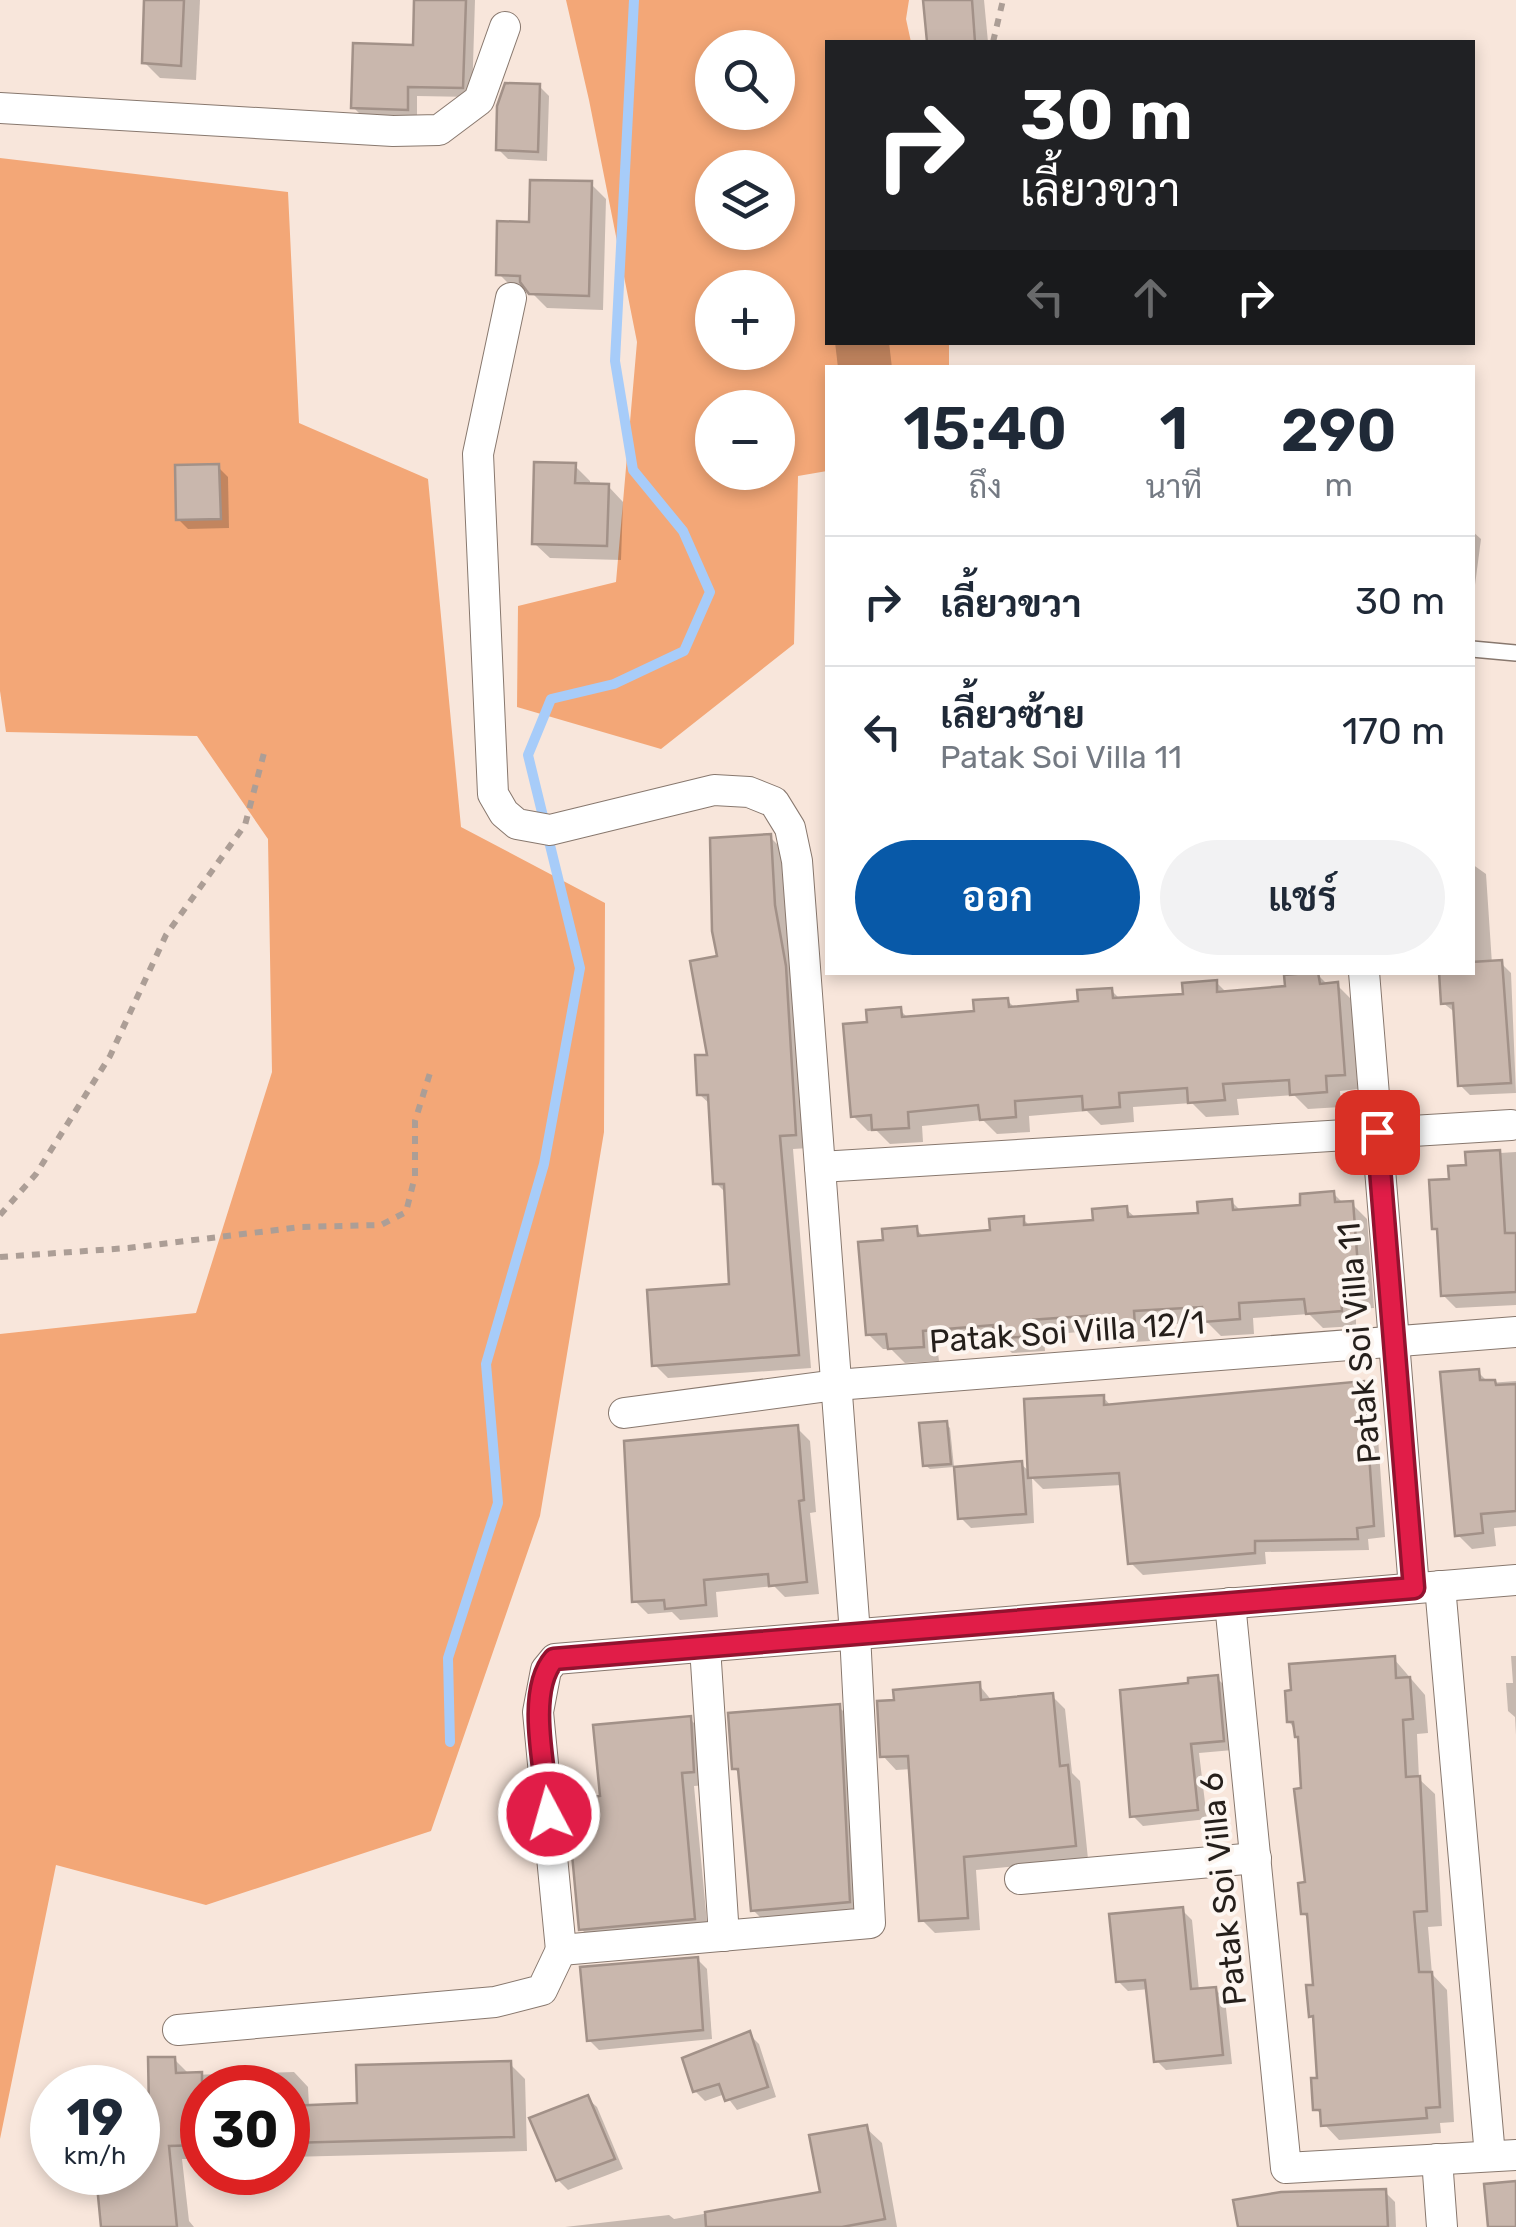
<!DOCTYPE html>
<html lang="th">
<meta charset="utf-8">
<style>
body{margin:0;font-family:Rubik,Sarabun,sans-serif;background:#f2f2f3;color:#1f2937;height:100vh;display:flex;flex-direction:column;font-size:38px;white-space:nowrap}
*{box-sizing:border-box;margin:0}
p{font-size:32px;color:#747a83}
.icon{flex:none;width:55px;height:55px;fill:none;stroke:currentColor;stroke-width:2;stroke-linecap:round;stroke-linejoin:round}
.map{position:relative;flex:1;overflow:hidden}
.drawer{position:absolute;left:825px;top:365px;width:650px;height:610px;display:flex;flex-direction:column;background:#fff;border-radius:0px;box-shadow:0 5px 15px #0003}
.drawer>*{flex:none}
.guide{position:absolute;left:825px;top:40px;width:650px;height:305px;border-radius:0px;box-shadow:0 5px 15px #0003;background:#202124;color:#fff;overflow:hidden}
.buttons{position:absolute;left:695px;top:30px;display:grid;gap:20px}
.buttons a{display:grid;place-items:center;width:100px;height:100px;border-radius:50%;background:#fff;box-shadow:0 5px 15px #0003;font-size:50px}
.speed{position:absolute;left:30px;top:2065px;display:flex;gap:20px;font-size:50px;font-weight:700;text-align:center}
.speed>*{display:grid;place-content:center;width:130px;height:130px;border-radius:50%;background:#fff;box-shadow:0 5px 15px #0003;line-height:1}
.speed small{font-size:25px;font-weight:400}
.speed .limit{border:15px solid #d22;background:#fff;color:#111}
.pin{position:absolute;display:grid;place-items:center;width:85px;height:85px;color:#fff;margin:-42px;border-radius:20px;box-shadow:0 5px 15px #0006}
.me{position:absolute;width:110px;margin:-55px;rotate:354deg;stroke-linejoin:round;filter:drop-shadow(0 0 8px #0008)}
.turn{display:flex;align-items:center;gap:35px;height:210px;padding:0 30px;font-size:45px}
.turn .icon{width:130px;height:130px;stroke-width:2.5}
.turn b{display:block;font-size:70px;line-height:85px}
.lanes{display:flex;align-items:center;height:95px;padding:0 30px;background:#0003;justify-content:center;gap:50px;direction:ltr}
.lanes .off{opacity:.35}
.eta{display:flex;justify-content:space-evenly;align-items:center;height:170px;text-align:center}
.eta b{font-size:60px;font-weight:600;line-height:70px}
.button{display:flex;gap:20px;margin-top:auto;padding:20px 30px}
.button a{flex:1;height:115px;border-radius:60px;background:#0859a8;color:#fff;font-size:40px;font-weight:600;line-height:115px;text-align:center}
.button a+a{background:#f2f2f3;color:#1f2937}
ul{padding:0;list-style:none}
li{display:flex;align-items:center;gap:30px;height:130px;padding:0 30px;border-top:2px solid #e0e1e3}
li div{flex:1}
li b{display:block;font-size:38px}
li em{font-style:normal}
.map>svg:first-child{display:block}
</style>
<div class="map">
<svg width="1516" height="2227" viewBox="0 0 1516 2227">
<rect width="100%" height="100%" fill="#f8e6db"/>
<g fill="#f3a777" fill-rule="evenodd">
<path d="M566 0H909L906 19 911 42H828V342L949 343V367L828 368 827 471 798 476 794 644 661 749 517 707 518 606 616 582 637 342 589 100ZM712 48H778V112H712ZM712 168H778V232H712ZM712 288H778V352H712ZM712 408H778V472H712Z"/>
<polygon points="0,158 288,192 299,423 428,479 461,827 605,903 604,1132 540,1516 431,1831 206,1905 56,1865 0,2139 0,1334 196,1313 272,1072 268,839 197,736 6,732 0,691"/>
</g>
<g fill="#0003">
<polygon points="147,0 200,0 196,80 160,78 144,62"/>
<polygon points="416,0 475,0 472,97 417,96 417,119 363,117 353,107 415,48"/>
<polygon points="925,0 984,0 988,42 929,42"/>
<polygon points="539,86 549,96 547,161 508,159 498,149"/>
<polygon points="591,184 606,199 603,310 547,308 529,290 514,289 499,274 531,225"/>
<polygon points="835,342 889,342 892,368 838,368"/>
<polygon points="575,466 590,481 590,486 608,486 623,502 621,560 550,558 534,543"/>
<polygon points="218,467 228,477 229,528 188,529 178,519"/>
<polygon points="1472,531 1481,539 1472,608"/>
<polygon points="770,837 783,850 809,1148 793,1149 811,1368 668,1378 655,1365 732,1286 728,1195 716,1183 712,1106 699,1094 710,1057 720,958"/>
<polygon points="1472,864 1486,874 1492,964 1501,963 1511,973 1516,1093 1470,1095 1460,1085 1456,1013 1443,1003 1472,972"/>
<polygon points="1318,975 1328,985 1337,985 1352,1000 1359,1089 1340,1091 1341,1107 1308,1109 1294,1095 1237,1099 1239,1115 1206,1117 1192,1103 1133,1107 1134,1122 1101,1125 1087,1111 1029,1116 1030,1132 997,1134 983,1120 922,1126 923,1142 890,1144 876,1130 868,1131 853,1116 870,1024 900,1010 909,1019 977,1013 1007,1000 1016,1009 1081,1004 1111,990 1121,1000 1185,996 1216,982 1227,993 1288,988"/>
<polygon points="1516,1152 1516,1305 1456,1308 1443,1295 1439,1233 1435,1228 1452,1182 1468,1167 1468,1155"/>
<polygon points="1333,1193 1344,1204 1352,1204 1367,1219 1374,1308 1356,1309 1356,1326 1323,1328 1309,1314 1253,1318 1254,1334 1221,1336 1207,1322 1148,1326 1150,1341 1116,1343 1103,1330 1044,1335 1045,1351 1012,1353 999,1340 937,1345 939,1361 905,1363 891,1349 883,1349 868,1334 886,1243 916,1229 925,1238 992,1232 1023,1219 1031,1227 1096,1222 1126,1209 1137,1219 1201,1215 1231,1201 1242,1212 1303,1207"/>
<polygon points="1478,1372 1489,1383 1516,1381 1516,1526 1494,1528 1496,1546 1472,1549 1457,1534"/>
<polygon points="1363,1383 1375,1395 1385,1537 1368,1539 1369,1550 1265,1552 1266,1564 1143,1575 1131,1563 1123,1485 1043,1489 1032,1478 1034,1523 971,1528 961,1518 1021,1464 1031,1473 1103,1397 1112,1407"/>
<polygon points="946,1424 950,1428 954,1467 930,1469 925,1465"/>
<polygon points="797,1428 810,1441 816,1512 810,1513 819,1594 785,1597 774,1586 716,1592 718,1617 680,1620 672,1612 648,1614 635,1601"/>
<polygon points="1511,1656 1516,1656 1516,1735 1515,1717 1508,1711 1506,1683 1513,1683"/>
<polygon points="1394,1659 1425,1695 1428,1733 1417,1734 1419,1779 1435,1794 1442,1926 1428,1927 1432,1974 1447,1990 1454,2122 1440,2123 1441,2133 1339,2140 1324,2124 1323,2116 1316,2109 1320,2080 1316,2020 1311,2015 1316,1987 1310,1920 1303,1913 1308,1884 1300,1739 1289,1721"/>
<polygon points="1217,1678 1227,1688 1233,1750 1199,1753 1207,1819 1143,1826 1133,1816 1191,1686"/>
<polygon points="979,1685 992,1701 1052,1696 1065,1709 1072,1773 1080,1781 1088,1859 976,1870 980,1930 935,1933 922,1920 912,1769 896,1770 883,1756"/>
<polygon points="839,1707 854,1722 864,1917 769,1926 753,1910 741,1775 734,1768"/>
<polygon points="690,1719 704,1733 707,1785 694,1786 708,1933 595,1942 581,1929 603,1799"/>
<polygon points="1182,1910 1192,1920 1199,1991 1215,1989 1225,1999 1232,2064 1166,2070 1156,2060 1149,1989 1128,1991 1118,1981"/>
<polygon points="697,1959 707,1969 712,2039 599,2050 589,2040"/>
<polygon points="749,2034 759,2044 776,2097 737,2110 725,2094 705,2101 695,2091"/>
<polygon points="174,2059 190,2075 294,2072 308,2087 309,2107 360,2106 510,2064 525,2079 527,2151 288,2157 288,2088 202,2088 202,2159 182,2159 189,2221 194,2227 104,2227 117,2172 138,2172 138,2113 152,2113"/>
<polygon points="587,2098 597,2107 623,2169 568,2190 558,2180"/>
<polygon points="866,2128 882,2143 897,2227 565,2227 669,2215 674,2219 822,2194"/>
<polygon points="1385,2192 1395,2202 1396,2227 1240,2227"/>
</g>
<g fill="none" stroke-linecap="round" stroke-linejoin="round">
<polyline stroke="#a7ccf9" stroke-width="10" points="450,1742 448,1658 498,1503 486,1364 544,1164 580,968 528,755 551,699 614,684 684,651 710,592 683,531 633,470 615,361 634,0"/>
</g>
<g fill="#c9b7ad" stroke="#a29188" stroke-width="2.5">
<polygon points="144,0 184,0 181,66 142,63"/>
<polygon points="414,0 466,0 463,88 408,87 408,110 351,108 353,43 413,45"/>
<polygon points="923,0 972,0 975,42 927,42"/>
<polygon points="505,83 540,84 538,152 496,150 497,106"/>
<polygon points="530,180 592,181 589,296 529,294 520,282 520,276 496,275 497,221 529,222"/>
<polygon points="534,462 576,463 575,483 609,484 607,546 532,544"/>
<polygon points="219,464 221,519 176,520 175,465"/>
<polygon points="771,834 775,905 786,966 796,1135 780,1136 799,1355 652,1366 647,1290 729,1284 724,1184 713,1184 708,1095 697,1095 695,1055 707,1055 690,961 717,956 712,931 710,838"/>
<polygon points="1502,960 1511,1083 1458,1086 1453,1003 1441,1004 1439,972 1472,972 1472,962"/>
<polygon points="1318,972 1320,984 1338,982 1345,1075 1326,1076 1327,1092 1290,1095 1289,1080 1223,1084 1225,1100 1188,1103 1187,1088 1119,1093 1120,1107 1083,1110 1082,1096 1015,1101 1016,1117 980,1120 978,1105 908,1112 909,1128 872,1130 871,1115 851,1117 843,1024 867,1022 866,1010 901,1007 902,1017 974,1011 973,1000 1008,998 1009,1007 1078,1001 1077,990 1112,988 1113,998 1183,994 1182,983 1217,980 1217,992 1285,986 1284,975"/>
<polygon points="1500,1150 1505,1233 1516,1233 1516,1292 1441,1296 1437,1229 1432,1229 1429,1180 1449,1179 1448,1166 1466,1165 1465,1152"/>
<polygon points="1334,1191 1335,1202 1353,1201 1360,1293 1341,1295 1342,1311 1306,1314 1304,1299 1239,1303 1240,1319 1203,1322 1202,1307 1134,1311 1135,1326 1098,1329 1098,1315 1030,1320 1031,1336 994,1339 993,1325 923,1331 924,1347 888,1349 886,1334 866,1335 858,1242 883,1240 882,1229 917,1226 918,1236 990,1230 989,1219 1024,1216 1024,1225 1093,1220 1092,1209 1127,1206 1128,1217 1198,1213 1197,1202 1232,1199 1233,1210 1300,1205 1300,1194"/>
<polygon points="1479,1369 1480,1380 1495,1380 1496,1385 1516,1384 1516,1511 1481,1514 1483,1533 1455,1536 1440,1372"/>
<polygon points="1364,1381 1374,1526 1357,1528 1358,1539 1255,1541 1255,1553 1128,1564 1119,1473 1028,1478 1024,1399 1104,1395 1104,1405"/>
<polygon points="947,1421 951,1464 923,1466 919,1423"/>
<polygon points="798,1425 804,1500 799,1501 807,1582 769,1586 768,1574 704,1580 706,1605 665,1609 664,1600 632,1602 624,1441"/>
<polygon points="1022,1461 1026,1514 958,1519 954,1467"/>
<polygon points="1395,1656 1396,1678 1410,1677 1413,1719 1403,1720 1406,1777 1420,1776 1427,1911 1414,1912 1419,1972 1432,1972 1440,2107 1426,2108 1427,2118 1321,2126 1320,2110 1313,2110 1311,2078 1317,2078 1313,2016 1309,2017 1306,1985 1313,1985 1307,1914 1301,1914 1298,1883 1305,1882 1294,1789 1301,1788 1298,1737 1295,1737 1293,1722 1287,1722 1285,1691 1291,1690 1289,1664"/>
<polygon points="1218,1675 1224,1741 1191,1744 1198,1810 1130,1817 1120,1690 1188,1683 1188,1678"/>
<polygon points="980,1682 981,1700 1053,1693 1060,1766 1068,1765 1076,1846 964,1857 968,1918 919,1921 908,1756 880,1757 877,1701 894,1700 893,1690"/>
<polygon points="840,1704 850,1902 751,1911 738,1769 732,1769 728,1713"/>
<polygon points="691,1716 694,1772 682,1773 695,1919 579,1930 567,1800 600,1796 593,1725"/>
<polygon points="1183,1907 1191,1989 1216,1987 1223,2055 1154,2062 1145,1980 1116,1982 1109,1914"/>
<polygon points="698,1957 703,2030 587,2041 580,1967"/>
<polygon points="750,2031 768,2087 725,2101 719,2084 693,2092 682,2058"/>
<polygon points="148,2057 175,2057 176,2073 202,2072 202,2145 169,2146 177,2227 101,2227 96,2175 138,2172 138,2111 149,2110"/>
<polygon points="511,2061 514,2137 288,2143 288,2106 357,2103 356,2065"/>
<polygon points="588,2095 615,2159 556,2181 529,2118"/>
<polygon points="867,2125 885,2219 842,2227 706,2227 705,2212 820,2192 809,2135"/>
<polygon points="1516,2181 1516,2227 1488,2227 1484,2184"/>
<polygon points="1386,2189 1388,2227 1238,2227 1233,2200 1281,2192"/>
</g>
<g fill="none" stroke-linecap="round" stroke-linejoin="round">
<defs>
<polyline id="service" points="1472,649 1516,653"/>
<g id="minor">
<polyline points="0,108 393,131 439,130 479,100 505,27"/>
<polyline points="1364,972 1414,1588"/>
<polyline points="820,1167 1511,1125"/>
<polyline points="624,1413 836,1385 1516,1332"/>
<polyline points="1440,1586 1490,2156"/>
<polyline points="1230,1603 1286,2168 1516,2155"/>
<polyline points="705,1647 724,1936"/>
<polyline points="1020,1879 1256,1858"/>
<polyline points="561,1950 538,1712 546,1670 555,1659 1516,1580"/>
<polyline points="178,2030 495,2002 542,1990 561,1950 870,1923 855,1634 797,861 790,828 774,802 749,792 714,790 550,830 517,824 504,813 493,794 478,454 511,298"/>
<polyline points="1437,2159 1442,2227"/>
</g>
</defs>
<use href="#service" stroke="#88786e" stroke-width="18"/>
<use href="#minor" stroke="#88786e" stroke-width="32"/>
<g stroke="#ac9e96" stroke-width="6" stroke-dasharray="8 8" stroke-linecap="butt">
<polyline points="993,42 1003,0"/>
<polyline points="0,1215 36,1174 110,1056 166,935 245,825 264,753"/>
<polyline points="0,1257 128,1248 301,1227 381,1225 406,1212 415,1176 415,1121 430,1073"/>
</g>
<use href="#service" stroke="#fff" stroke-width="15"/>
<use href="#minor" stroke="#fff" stroke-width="30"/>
</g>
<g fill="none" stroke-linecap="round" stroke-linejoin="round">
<defs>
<path id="route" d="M549 1814C546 1773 525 1692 554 1659L1414 1588 1377 1132"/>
</defs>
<use href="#route" stroke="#92132f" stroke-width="25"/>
<use href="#route" stroke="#e11d48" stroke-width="18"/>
</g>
<g text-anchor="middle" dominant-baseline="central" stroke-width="8" stroke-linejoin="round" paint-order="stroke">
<g font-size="32" fill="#251f1b" stroke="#fdf6f1">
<text transform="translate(1067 1332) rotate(-4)">Patak Soi Villa 12/1</text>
<text transform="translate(1359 1343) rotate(-95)">Patak Soi Villa 11</text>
<text transform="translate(1223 1889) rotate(-96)">Patak Soi Villa 6</text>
</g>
</g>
</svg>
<div class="buttons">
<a><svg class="icon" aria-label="search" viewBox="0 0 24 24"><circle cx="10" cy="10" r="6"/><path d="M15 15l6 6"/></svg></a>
<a><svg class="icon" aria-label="layers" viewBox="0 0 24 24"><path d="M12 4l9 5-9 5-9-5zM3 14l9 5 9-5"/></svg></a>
<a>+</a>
<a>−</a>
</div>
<div class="speed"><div>19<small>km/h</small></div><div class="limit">30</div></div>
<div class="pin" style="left:1377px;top:1132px;background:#d93025"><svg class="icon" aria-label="arrive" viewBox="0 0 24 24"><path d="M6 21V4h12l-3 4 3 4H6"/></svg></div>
<svg class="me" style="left:549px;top:1814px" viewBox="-20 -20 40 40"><circle r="17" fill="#e11d48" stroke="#fff" stroke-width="3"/><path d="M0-11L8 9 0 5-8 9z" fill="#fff"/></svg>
<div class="guide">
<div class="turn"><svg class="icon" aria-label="right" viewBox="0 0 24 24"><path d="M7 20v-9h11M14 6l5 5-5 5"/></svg><div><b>30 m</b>เลี้ยวขวา</div></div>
<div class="lanes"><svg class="icon off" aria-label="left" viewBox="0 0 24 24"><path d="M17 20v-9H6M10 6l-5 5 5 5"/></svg><svg class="icon off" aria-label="ahead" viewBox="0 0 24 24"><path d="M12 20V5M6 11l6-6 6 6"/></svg><svg class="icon" aria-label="right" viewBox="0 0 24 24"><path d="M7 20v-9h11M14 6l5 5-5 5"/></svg></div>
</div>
<section class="drawer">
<div class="eta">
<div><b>15:40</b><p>ถึง</p></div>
<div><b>1</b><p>นาที</p></div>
<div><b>290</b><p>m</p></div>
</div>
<ul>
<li><svg class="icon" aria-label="right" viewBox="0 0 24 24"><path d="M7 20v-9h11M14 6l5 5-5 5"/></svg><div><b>เลี้ยวขวา</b></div><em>30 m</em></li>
<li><svg class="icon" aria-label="left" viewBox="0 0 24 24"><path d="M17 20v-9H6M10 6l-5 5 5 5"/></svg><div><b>เลี้ยวซ้าย</b><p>Patak Soi Villa 11</p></div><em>170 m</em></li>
</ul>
<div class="button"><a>ออก</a><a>แชร์</a></div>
</section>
</div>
